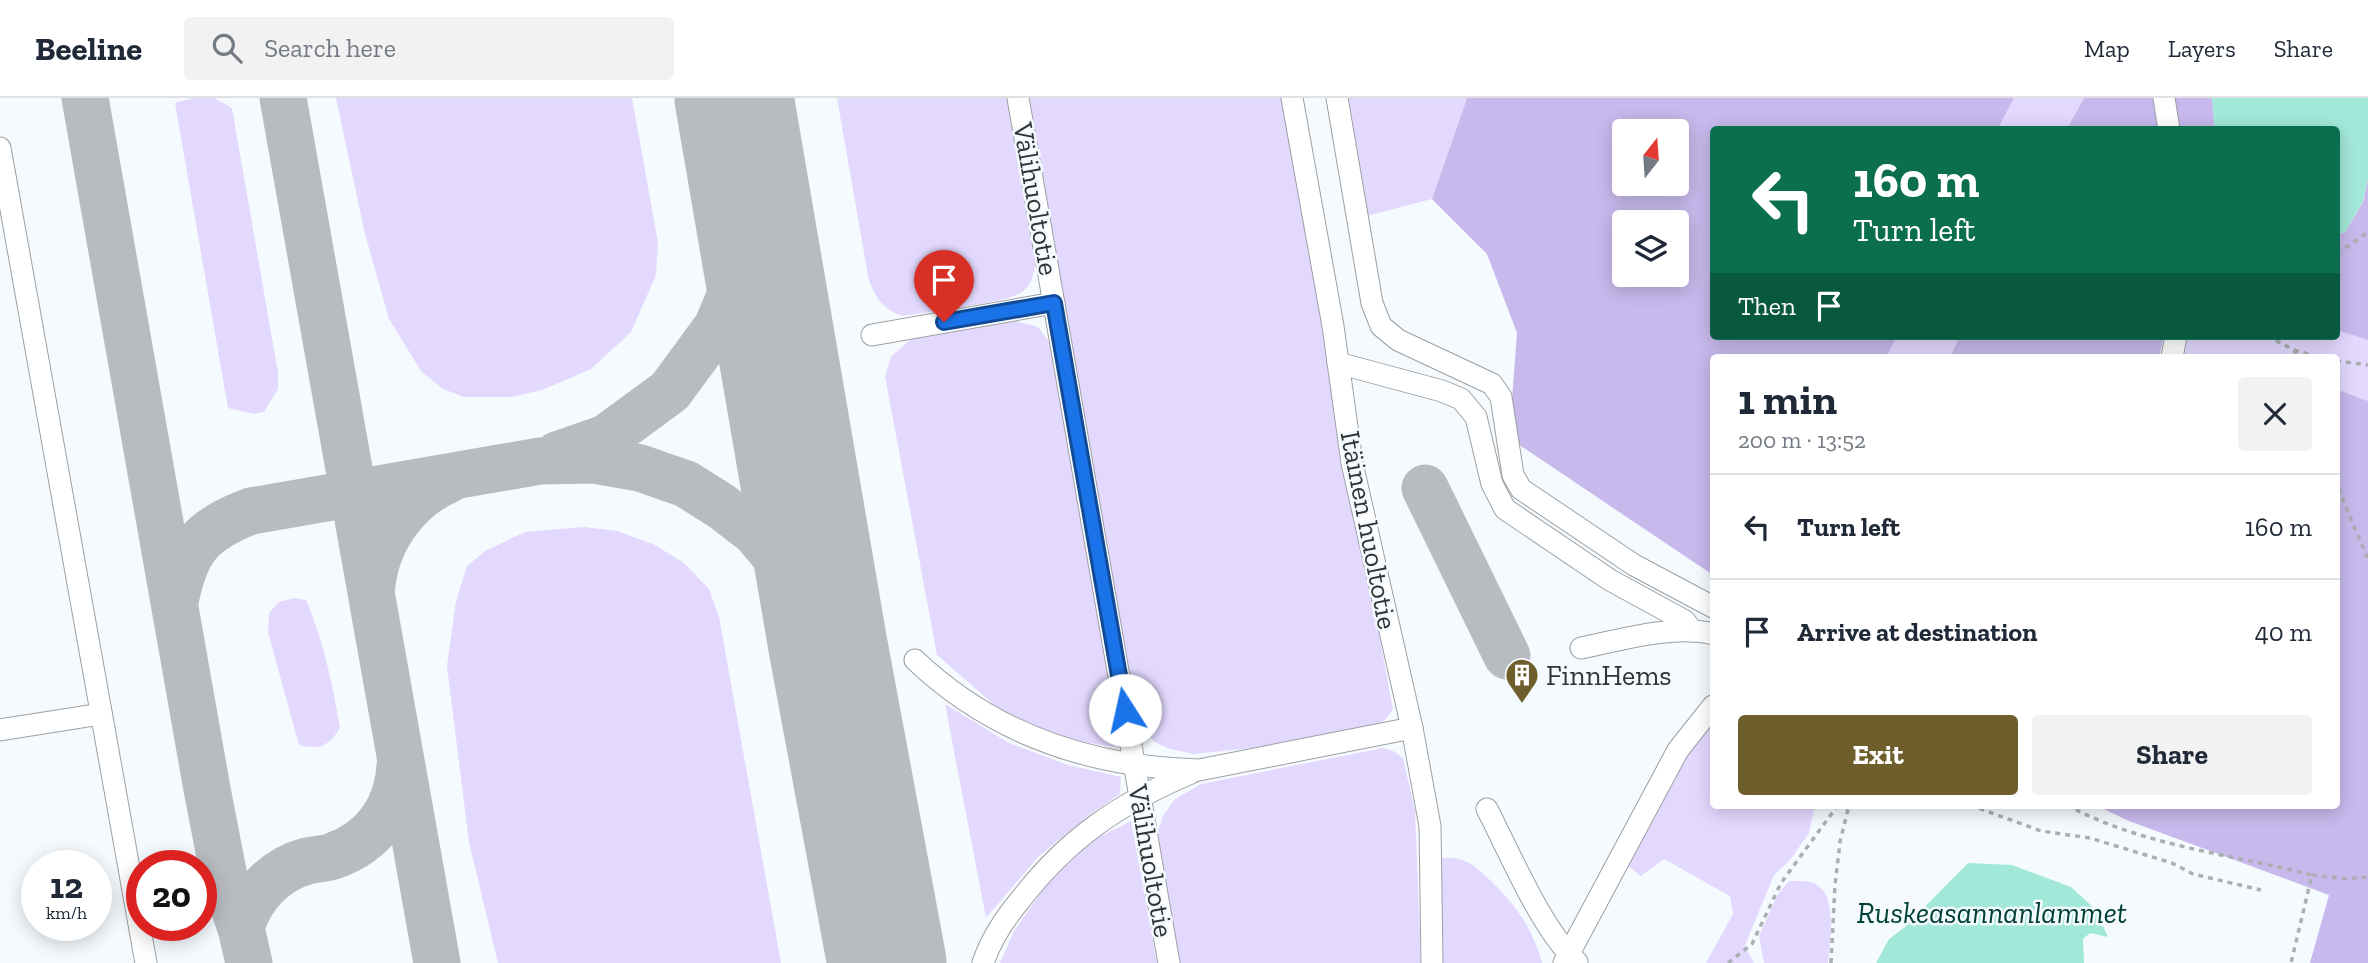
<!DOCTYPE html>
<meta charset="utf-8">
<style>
body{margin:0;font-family:"Zilla Slab",serif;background:#f2f2f3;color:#1f2937;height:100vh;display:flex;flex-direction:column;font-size:26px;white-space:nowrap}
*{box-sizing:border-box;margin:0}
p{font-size:23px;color:#747a83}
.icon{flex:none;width:38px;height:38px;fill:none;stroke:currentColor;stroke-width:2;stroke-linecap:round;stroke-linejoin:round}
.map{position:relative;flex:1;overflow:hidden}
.panel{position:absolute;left:1710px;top:256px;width:630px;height:455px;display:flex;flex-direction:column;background:#fff;border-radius:7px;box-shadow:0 4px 18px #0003}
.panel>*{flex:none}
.top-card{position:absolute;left:1710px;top:28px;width:630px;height:214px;border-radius:7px;box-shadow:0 4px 18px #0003;background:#0b6e4f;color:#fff;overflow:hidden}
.needle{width:46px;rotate:17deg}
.tools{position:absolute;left:1612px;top:21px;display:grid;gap:14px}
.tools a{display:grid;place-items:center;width:77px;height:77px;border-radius:7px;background:#fff;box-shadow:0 4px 18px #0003;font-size:35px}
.speed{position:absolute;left:21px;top:752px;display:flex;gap:14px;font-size:35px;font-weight:700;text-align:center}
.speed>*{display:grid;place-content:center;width:91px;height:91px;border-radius:50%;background:#fff;box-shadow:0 4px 18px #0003;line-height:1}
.speed small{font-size:18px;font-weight:400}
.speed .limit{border:10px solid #d22;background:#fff;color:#111}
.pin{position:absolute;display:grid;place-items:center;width:60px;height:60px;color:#fff;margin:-72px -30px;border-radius:50% 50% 50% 0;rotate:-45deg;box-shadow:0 0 7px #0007}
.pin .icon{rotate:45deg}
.me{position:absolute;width:77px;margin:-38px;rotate:350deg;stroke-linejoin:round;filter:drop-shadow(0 0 5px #0008)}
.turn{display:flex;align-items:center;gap:24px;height:147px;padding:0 28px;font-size:32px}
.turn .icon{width:91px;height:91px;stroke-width:2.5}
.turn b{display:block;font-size:49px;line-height:60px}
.then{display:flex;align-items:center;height:66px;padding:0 28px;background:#0003;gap:14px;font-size:26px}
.round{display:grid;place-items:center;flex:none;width:74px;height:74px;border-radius:7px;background:#f2f2f3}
.head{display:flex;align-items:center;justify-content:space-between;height:119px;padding:0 28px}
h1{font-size:42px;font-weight:700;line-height:52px}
.cta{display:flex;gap:14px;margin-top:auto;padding:14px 28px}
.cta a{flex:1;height:80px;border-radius:7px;background:#6e5e2c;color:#fff;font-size:28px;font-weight:700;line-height:80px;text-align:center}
.cta a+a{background:#f2f2f3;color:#1f2937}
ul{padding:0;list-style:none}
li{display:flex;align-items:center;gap:21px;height:105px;padding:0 28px;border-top:2px solid #e0e1e3}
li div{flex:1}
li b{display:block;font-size:26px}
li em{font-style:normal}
header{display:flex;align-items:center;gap:42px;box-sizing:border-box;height:98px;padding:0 35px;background:#fff;border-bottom:2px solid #e0e1e3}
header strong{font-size:33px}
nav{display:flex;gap:38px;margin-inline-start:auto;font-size:24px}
.search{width:490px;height:63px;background:#f2f2f3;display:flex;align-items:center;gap:18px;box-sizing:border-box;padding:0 24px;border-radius:7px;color:#747a83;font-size:26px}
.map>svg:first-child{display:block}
</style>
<header>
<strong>Beeline</strong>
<div class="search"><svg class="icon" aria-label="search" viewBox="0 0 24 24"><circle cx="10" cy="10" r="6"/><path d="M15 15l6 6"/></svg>Search here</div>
<nav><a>Map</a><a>Layers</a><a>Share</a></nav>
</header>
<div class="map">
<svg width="2368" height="865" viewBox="0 0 2368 865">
<rect width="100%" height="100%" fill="#f4fafe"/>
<g fill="#e3d9ff">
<polygon points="193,0 214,0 232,10 278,275 278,291 264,314 254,316 228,310 175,5"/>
<polygon points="336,0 632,0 658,145 656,177 631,234 591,271 542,292 511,299 464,299 443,291 421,273 389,221 365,136"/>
<path d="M837 0H1007L1036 165C1033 176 1032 187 1022 194 1007 205 926 214 903 218 883 212 877 201 869 183Z"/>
<polygon points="1025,0 1281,0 1393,612 1378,629 1272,648 1193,656 1167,650 1155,644 1143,632 1137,620"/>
<polygon points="1344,0 1467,0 1432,101 1367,118"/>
<polygon points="2014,0 2084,0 2066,31 1998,32"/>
<polygon points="1015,223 1038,229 1054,250 1120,650 1065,641 999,611 937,557 885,278 891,259 911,241"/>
<polygon points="2336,232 2368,242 2368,303 2336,291 2336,259 2200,259 2184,256 2187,238 2336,238"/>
<polygon points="1897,238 1960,238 1950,259 1886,259"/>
<polygon points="584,429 617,433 653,446 684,465 709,491 719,519 781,865 498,865 469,744 447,568 456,503 467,468 485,453 525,434"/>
<path d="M294 500 306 502C324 544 332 585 340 630 329 648 320 652 299 647L268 534 269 515 279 504Z"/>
<polygon points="945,606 1009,645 1068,667 1121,679 1120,696 1090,716 1039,758 986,820"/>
<polygon points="1713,619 1713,707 1815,707 1809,735 1790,762 1774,777 1748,840 1745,848 1754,865 1706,865 1733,816 1730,798 1664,761 1641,778 1623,764 1701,634"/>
<polygon points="1383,650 1393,653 1403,660 1415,713 1421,865 1177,865 1157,748 1158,733 1163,718 1174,702 1201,686"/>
<polygon points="1131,723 1157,865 1000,865 1014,833 1049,783 1095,741"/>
<path d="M1439 760C1446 760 1453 759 1460 761 1473 765 1481 774 1491 783 1516 807 1533 831 1542 865H1441Z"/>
<path d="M1789 783C1799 783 1813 782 1821 790 1836 805 1830 845 1828 865H1764L1759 838 1778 796Z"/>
</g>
<g fill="#c7b9ec" fill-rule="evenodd">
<path d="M1467 0H2014L1998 31 1713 32V238H1897L1886 259H1713V477L1509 340 1517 235 1487 156 1432 101ZM1624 33H1676V86H1624ZM1624 124H1676V177H1624Z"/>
<polygon points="2084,0 2160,0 2164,31 2066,32"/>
<polygon points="2174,0 2212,0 2215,31 2177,31"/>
<polygon points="2368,80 2368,242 2336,232 2336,137 2345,134 2363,104"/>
<polygon points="1960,238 2164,238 2159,259 1950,259"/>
<polygon points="2336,291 2368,303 2368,865 2310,865 2329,797 2129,723 2095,707 2336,707"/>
</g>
<g fill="#a2e8d9">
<polygon points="2212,0 2368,0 2368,80 2363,103 2345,134 2336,137 2336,32 2215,31"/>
<polygon points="1968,765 2012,767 2071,789 2095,811 2108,839 2090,835 2083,841 2084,865 1876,865 1889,841 1905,829"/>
</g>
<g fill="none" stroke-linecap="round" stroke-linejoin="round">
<g stroke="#b8bcc0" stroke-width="47">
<polyline points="85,0 207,691 225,784 241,830 249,865"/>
<polyline points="283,0 437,865"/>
<polyline points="557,357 606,340 670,293 717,229 735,186 746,118 745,61"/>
<polyline points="1425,390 1507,558"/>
<path d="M372 487C377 441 407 399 450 381"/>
<path d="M175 504C185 451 201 432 251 413L540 363 594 362 640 370 686 386 721 408 756 435 780 464 805 500 828 548"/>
<path d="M241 830C250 798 274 772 307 763 315 761 325 761 333 758 374 744 398 710 400 667"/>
</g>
<polyline stroke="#b8bcc0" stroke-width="119" points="734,0 828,548 887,865"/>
<defs>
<g id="minor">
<polyline points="1018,0 1169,865"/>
<polyline points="1292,0 1333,228 1352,365 1412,630 1430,728 1432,865"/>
<polyline points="1337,0 1372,205 1381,228 1398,242 1492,286 1501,299 1513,377 1521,391 1634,467 1713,509"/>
<polyline points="2164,0 2169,32"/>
<polyline points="0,50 146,865"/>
<polyline points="872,237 1054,205"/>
<polyline points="2172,259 2176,238"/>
<polyline points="1338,265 1442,293 1461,301 1476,319 1492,386 1505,411 1610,482 1685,523 1692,533"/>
<path d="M1581 550C1620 542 1675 526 1713 536"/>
<path d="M915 562C994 637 1092 669 1199 672L1412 630"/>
<polyline points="0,632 101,616"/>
<path d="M1487 711C1510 755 1541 831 1577 864"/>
<path d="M983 865C991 841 1005 820 1021 801 1068 740 1120 705 1191 675"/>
<polyline points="1564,865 1678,652 1713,608"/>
</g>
</defs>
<use href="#minor" stroke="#9ba0a4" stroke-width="23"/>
<g stroke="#abafb2" stroke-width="3.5" stroke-dasharray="5 5" stroke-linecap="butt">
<polyline points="2336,153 2344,151 2368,134"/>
<polyline points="2267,238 2294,252 2297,259"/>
<polyline points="2294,252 2318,259"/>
<polyline points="2336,263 2368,267"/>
<polyline points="2336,381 2342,400 2368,461"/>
<polyline points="1970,707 2041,733 2090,740 2172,765 2193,776 2261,792"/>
<path d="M2067 707C2142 748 2231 756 2312 777L2291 865"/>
<polyline points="2312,777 2347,781 2368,779"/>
<polyline points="1728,865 1752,846 1781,785 1838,707"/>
<polyline points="1831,865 1835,787 1840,744 1849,707"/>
</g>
<use href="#minor" stroke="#fff" stroke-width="21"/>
</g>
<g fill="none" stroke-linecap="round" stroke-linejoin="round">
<defs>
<polyline id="route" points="944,224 1054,205 1125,612"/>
</defs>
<use href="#route" stroke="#114b97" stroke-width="18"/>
<use href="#route" stroke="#1a73e8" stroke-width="12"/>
</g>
<defs>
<symbol id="building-pin" viewBox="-11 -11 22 30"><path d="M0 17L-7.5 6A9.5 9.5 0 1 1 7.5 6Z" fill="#6e5e2c" stroke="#f4fafe"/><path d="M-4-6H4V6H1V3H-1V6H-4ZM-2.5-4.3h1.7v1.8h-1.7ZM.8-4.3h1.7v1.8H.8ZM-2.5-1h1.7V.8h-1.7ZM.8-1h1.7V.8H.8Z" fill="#fff"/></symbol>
</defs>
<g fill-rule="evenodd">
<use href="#building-pin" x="1503" y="558" width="38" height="52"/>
</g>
<g text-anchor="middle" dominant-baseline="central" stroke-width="5" stroke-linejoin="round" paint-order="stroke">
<g font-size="28" fill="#313335" stroke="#f4fafe">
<text transform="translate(1036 101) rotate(80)">Välihuoltotie</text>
<text transform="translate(1369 432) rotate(79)">Itäinen huoltotie</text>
<text transform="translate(1151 763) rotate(80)">Välihuoltotie</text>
</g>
<g font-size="28" fill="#313335" stroke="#f4fafe" text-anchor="start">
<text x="1546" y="577">FinnHems</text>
</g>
<g font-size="30" font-style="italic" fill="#004037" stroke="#f4fafe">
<text x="1992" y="815">Ruskeasannanlammet</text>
</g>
</g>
</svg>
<div class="tools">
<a><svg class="needle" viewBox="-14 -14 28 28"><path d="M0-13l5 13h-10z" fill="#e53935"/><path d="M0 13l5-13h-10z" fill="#747a83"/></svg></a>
<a><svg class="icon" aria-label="layers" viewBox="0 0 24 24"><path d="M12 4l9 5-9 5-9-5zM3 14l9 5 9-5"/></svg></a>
</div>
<div class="speed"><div>12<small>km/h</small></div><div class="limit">20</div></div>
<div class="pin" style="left:944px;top:224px;background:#d93025"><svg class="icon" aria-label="arrive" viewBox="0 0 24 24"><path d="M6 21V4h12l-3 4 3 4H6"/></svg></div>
<svg class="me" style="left:1125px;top:612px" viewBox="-20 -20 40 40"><circle r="19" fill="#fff"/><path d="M0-13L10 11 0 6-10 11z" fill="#1a73e8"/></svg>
<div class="top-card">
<div class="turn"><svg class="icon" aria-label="left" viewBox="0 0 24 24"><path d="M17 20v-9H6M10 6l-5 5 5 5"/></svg><div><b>160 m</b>Turn left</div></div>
<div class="then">Then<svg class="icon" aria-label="arrive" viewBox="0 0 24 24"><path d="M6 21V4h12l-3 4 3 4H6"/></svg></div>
</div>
<section class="panel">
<div class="head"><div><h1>1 min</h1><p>200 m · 13:52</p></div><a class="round"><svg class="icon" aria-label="close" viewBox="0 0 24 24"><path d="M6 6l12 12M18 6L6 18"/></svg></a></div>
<ul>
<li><svg class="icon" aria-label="left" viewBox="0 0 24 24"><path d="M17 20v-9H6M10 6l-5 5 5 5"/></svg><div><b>Turn left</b></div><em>160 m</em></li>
<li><svg class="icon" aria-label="arrive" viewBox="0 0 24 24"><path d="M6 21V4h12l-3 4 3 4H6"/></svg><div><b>Arrive at destination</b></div><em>40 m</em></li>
</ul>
<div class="cta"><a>Exit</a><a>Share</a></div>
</section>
</div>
